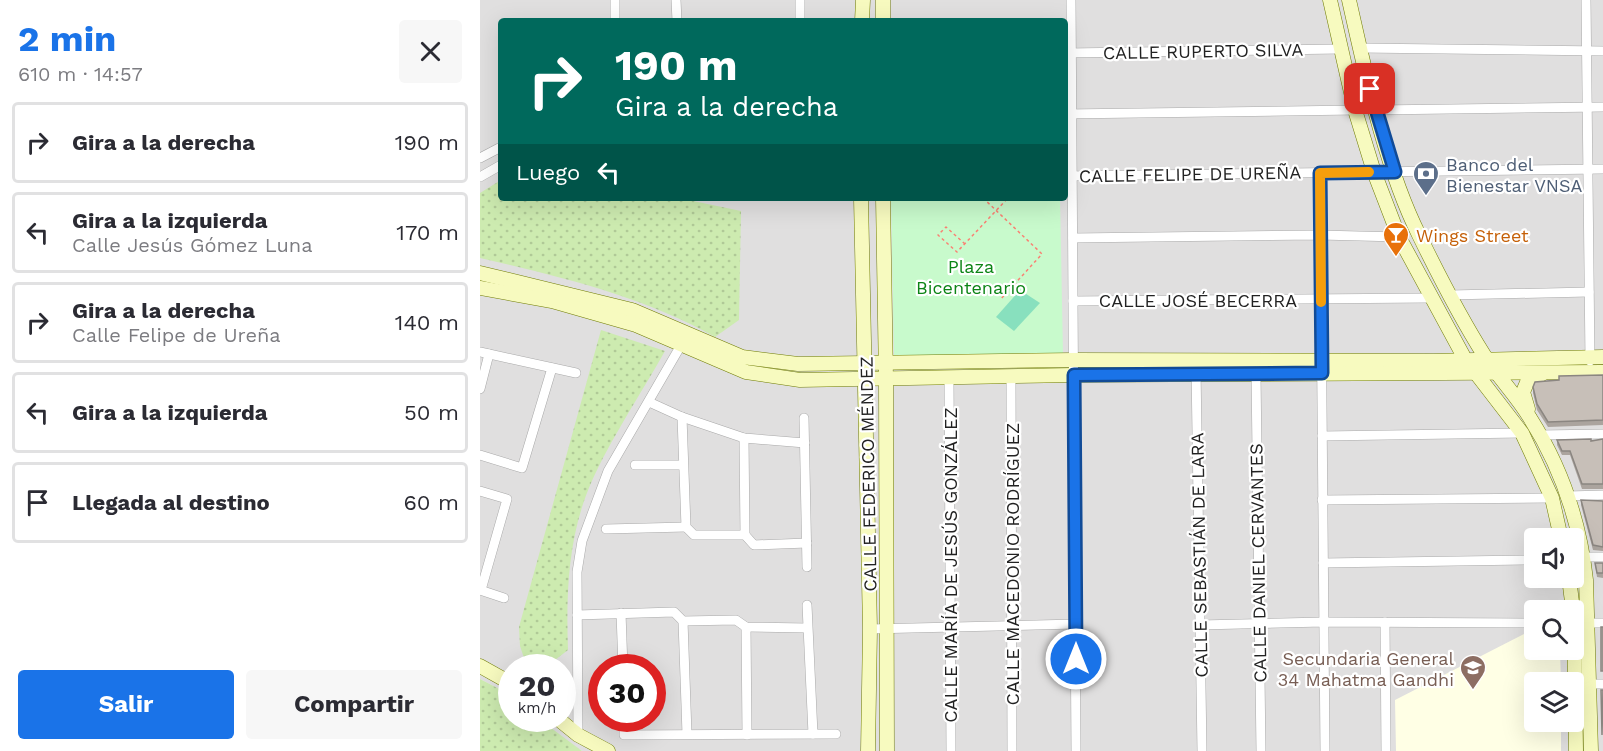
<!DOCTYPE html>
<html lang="es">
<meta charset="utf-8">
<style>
body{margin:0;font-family:"Work Sans",sans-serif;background:#f7f7f7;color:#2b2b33;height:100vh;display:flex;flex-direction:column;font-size:22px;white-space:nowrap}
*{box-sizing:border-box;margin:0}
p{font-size:20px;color:#7c7c81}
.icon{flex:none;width:33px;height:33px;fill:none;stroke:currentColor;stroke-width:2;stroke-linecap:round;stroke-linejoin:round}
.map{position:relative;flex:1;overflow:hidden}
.side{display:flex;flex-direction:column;background:#fff;width:480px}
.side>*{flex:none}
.guide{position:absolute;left:18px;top:18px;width:570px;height:183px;border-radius:6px;box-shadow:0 6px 24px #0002;background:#00695c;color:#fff;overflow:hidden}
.controls{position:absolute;left:1044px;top:528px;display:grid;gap:12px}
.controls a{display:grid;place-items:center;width:60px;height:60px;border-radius:6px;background:#fff;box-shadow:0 6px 24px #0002;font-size:30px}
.speed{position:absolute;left:18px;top:654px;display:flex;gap:12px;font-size:30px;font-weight:700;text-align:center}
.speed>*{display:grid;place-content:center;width:78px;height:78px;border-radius:50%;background:#fff;box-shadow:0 6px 24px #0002;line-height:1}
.speed small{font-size:15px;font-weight:400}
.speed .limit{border:9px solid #d22;background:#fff;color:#111}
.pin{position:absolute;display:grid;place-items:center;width:51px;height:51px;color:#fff;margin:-26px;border-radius:12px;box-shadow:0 3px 9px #0006}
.me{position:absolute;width:66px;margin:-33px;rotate:0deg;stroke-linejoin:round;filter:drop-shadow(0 0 4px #0008)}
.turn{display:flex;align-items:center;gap:21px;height:126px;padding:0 18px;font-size:27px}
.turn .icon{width:78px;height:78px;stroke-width:2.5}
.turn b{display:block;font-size:42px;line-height:51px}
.then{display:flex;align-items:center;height:57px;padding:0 18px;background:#0003;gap:12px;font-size:22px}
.round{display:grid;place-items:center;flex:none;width:63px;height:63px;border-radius:6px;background:#f7f7f7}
.summary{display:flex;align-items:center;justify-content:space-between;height:102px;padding:0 18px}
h1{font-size:36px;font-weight:700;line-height:45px;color:#1a73e8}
.button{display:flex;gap:12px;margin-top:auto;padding:12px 18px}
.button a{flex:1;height:69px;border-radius:6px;background:#1a73e8;color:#fff;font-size:24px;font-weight:700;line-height:69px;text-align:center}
.button a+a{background:#f7f7f7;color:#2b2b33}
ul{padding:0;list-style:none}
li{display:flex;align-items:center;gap:18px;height:81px;margin:0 12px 9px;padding:0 6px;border:3px solid #e1e1e2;border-radius:6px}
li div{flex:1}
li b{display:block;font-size:22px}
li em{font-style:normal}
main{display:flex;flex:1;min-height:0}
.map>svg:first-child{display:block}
</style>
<main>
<section class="side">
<div class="summary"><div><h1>2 min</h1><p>610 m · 14:57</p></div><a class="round"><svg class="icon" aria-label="close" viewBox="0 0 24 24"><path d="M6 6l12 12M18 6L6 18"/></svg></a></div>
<ul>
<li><svg class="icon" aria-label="right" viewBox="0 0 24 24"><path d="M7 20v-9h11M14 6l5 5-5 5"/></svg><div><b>Gira a la derecha</b></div><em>190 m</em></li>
<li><svg class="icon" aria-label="left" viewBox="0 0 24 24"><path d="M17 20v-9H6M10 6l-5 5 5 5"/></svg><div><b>Gira a la izquierda</b><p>Calle Jesús Gómez Luna</p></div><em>170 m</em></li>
<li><svg class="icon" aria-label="right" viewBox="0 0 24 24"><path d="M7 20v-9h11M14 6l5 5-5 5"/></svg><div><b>Gira a la derecha</b><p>Calle Felipe de Ureña</p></div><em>140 m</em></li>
<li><svg class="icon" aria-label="left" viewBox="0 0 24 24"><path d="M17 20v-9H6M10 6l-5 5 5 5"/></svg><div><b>Gira a la izquierda</b></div><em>50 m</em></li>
<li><svg class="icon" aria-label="arrive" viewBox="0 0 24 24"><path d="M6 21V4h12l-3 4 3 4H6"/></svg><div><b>Llegada al destino</b></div><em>60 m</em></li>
</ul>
<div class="button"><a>Salir</a><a>Compartir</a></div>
</section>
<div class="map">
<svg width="1123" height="751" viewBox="0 0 1123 751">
<defs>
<pattern id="grass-dots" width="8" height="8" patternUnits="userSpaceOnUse" patternTransform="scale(1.5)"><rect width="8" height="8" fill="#cdebb0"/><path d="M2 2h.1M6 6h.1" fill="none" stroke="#b0c997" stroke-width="1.8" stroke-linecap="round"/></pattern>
</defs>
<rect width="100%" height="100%" fill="#f2efe9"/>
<path fill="#e0dfdf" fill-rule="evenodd" d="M0 0H1123V751H102L86 741 59 719 82 718V668H32L31 695 0 679ZM21 21H585V198H21ZM1054 538H1094V578H1054ZM1054 610H1094V650H1054ZM122 668H172V718H122ZM1054 682H1094V722H1054Z"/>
<polygon fill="#ffffe5" points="1044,634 1054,634 1054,650 1080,650 1081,682 1054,682 1054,722 1081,722 1081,751 916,751 915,700"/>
<g fill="url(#grass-dots)">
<path d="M21 180V198H199L261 211 259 320 235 337C162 296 81 277 0 258V193Z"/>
<path d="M121 330 185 351C162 392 130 440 111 483 88 536 86 593 88 650L66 667H47L40 646 39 627Z"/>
<polygon points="0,679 31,695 32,718 59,719 102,751 0,751"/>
</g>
<polygon fill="#c8facc" points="411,198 580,198 583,353 414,356"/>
<polygon fill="#88e0be" points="540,290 560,303 534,331 516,317"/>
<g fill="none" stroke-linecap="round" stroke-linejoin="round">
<defs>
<g id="street">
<polyline points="135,0 135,21"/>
<polyline points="196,0 197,21"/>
<polyline points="320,0 320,21"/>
<polyline points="591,0 596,751"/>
<polyline points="1106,0 1110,361"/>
<polyline points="880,48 1123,51"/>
<polyline points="587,53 861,49"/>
<polyline points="896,110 1123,107"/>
<polyline points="585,114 875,110"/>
<polyline points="0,158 21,147"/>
<polyline points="840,173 845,751"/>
<polyline points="585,176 1123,169"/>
<polyline points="0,177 21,165"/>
<polyline points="593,238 840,235 919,237"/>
<polyline points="970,295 1109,292"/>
<polyline points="593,301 951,298"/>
<polyline points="0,352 96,373"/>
<polyline points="716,369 722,751"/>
<polyline points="776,375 781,751"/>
<polyline points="531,377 532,751"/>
<polyline points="469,378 471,751"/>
<polyline points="0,389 9,354"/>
<polyline points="169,402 202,417 264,438 325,443"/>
<polyline points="202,417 206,527 214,535 265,535 274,545 327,543"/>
<polyline points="324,418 327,567"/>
<polyline points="1060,435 1123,434"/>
<polyline points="842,436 1042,433"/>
<polyline points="264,438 265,535"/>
<polyline points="0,455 42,468 72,368"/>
<polyline points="155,465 202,465"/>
<polyline points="0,491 27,499 1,590"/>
<polyline points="1088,496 1123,495"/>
<polyline points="842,500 1072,498"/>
<polyline points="126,529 206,527"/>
<polyline points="1104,557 1123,557"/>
<polyline points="843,563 1054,560"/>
<polyline points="0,590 24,598"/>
<polyline points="327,605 333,734"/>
<polyline points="141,613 143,668"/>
<polyline points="97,615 194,612 203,621 256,620 266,627 327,628"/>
<polyline points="203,621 207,734"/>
<polyline points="905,622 906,751"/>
<polyline points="1104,623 1123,623"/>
<polyline points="720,625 844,622 1054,623"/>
<polyline points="266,627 267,735"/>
<polyline points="390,629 596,624"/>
<polyline points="1110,684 1123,684"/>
<polyline points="144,718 144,735 356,734"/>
<polyline points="98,735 97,572 102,541 128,471 204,340"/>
</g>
<g id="secondary">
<polyline points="850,0 875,110 894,172 919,237 985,359 1042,433 1072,498 1081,538"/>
<path d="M869 0C886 75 905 167 939 235 959 276 980 317 1004 355 1018 377 1037 396 1050 418 1081 467 1100 523 1106 580L1111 751"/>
<polyline points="382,21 383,0"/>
<polyline points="403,21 403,0"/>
<polyline points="381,198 390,629 388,751"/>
<polyline points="403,198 406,379 407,751"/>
<polyline points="0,273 152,310 262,357 318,364 593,360 954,361 1123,357"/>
<polyline points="0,288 72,301 156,325 266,372 320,380 594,375 1123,372"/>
<polyline points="1048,409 1043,392 1048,380 1062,374"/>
<polyline points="1089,578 1093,610"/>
<polyline points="1094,618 1096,751"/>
<polyline points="0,666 32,684"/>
<polyline points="77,718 98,735 128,751"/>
</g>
</defs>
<use href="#street" stroke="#a9a9a9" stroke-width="10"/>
<use href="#secondary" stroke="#707d05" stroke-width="15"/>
<g stroke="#fa8072" stroke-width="1.5" stroke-dasharray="3 3" stroke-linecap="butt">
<polyline points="503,198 562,254 520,300"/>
<polyline points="485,244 466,227 458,235 477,252 528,198"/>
</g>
<use href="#street" stroke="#fff" stroke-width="9"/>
<use href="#secondary" stroke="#f7fabf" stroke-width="14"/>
</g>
<g fill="#aba49e">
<polygon points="1123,375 1123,425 1068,427 1057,410 1053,393 1053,387"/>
<polygon points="1123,439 1123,489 1102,489 1090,455 1082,455 1077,445 1077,440 1111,441"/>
<polygon points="1101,500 1123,501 1123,551 1113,550 1101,505"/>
<polygon points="1115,563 1123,563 1123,578 1117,577"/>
</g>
<g fill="#c7bfb8" stroke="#8b8681" stroke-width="1.5">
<polygon points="1123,375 1123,420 1068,422 1057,404 1053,387 1055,382 1079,380 1079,376"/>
<polygon points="1111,439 1111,441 1123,439 1123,484 1102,484 1090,451 1082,451 1077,440"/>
<polygon points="1101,500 1123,501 1123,547 1113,545"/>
<polygon points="1115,563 1123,563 1123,573 1117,573"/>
<rect x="1121" y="627" width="2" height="44"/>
<polygon points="1121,690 1123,690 1122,735"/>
</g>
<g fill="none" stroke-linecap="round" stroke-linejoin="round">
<defs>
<polyline id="route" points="596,659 594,375 842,373 840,173 915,172 890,89"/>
</defs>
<use href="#route" stroke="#114b97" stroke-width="15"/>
<use href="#route" stroke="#1a73e8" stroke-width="10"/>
<polyline stroke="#f59e0b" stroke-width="10" points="841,302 840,173 889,172"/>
</g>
<defs>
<symbol id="bank-pin" viewBox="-11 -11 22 30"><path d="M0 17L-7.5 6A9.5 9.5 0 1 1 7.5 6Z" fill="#5c6f8a" stroke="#fff"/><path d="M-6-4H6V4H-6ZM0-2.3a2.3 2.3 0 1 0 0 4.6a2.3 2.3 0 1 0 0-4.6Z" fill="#fff"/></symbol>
<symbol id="bar-pin" viewBox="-11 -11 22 30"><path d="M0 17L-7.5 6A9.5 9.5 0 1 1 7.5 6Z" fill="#e8710a" stroke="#fff"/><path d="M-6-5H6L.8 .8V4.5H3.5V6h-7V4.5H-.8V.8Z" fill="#fff"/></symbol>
<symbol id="school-pin" viewBox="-11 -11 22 30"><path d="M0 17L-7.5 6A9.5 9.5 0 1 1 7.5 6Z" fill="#8d6e63" stroke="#fff"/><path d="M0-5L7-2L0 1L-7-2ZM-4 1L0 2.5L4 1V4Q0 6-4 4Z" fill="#fff"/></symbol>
</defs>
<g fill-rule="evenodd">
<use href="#bank-pin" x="931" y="159" width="30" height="40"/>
<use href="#bar-pin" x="901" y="220" width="30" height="40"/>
<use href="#school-pin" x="978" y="653" width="30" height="40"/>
</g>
<g text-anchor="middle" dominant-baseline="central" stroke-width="4.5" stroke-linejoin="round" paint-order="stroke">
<g font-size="18" fill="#222" stroke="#fff">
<text transform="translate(723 51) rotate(-1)">CALLE RUPERTO SILVA</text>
<text transform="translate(710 174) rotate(-1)">CALLE FELIPE DE UREÑA</text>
<text x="718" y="300">CALLE JOSÉ BECERRA</text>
<text transform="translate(388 474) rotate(-91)">CALLE FEDERICO MÉNDEZ</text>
<text transform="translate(719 555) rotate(-91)">CALLE SEBASTIÁN DE LARA</text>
<text transform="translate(778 563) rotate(-91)">CALLE DANIEL CERVANTES</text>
<text transform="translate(532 564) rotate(-90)">CALLE MACEDONIO RODRÍGUEZ</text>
<text transform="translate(470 565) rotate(-90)">CALLE MARÍA DE JESÚS GONZÁLEZ</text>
</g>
<g font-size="18" fill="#4e5e75" stroke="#fff" text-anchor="start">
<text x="966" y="164">Banco del<tspan x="966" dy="21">Bienestar VNSA</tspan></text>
</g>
<g font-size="18" fill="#c56008" stroke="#fff" text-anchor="start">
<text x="936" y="235">Wings Street</text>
</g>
<g font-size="18" fill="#0c8416" stroke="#fff">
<text x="491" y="266">Plaza<tspan x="491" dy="21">Bicentenario</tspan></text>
</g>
<g font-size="18" fill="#785e54" stroke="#fff" text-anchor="end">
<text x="974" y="658">Secundaria General<tspan x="974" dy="21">34 Mahatma Gandhi</tspan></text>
</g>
</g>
</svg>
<div class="controls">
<a><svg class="icon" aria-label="sound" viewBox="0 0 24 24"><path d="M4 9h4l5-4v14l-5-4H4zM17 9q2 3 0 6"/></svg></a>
<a><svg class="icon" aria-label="search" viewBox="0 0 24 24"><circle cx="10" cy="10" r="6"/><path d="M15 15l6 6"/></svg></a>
<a><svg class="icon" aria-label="layers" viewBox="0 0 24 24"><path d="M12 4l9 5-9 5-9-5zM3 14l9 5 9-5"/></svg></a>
</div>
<div class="speed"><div>20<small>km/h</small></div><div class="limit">30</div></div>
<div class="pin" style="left:890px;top:89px;background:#d93025"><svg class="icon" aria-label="arrive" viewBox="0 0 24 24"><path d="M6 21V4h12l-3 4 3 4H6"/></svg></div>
<svg class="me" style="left:596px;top:659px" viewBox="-20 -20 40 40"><circle r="17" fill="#1a73e8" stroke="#fff" stroke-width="3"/><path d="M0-11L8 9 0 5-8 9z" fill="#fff"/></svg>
<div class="guide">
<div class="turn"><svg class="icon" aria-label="right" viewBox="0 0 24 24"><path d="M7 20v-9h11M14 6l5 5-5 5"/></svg><div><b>190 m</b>Gira a la derecha</div></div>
<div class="then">Luego<svg class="icon" aria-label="left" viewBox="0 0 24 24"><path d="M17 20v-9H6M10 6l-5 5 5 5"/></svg></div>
</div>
</div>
</main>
